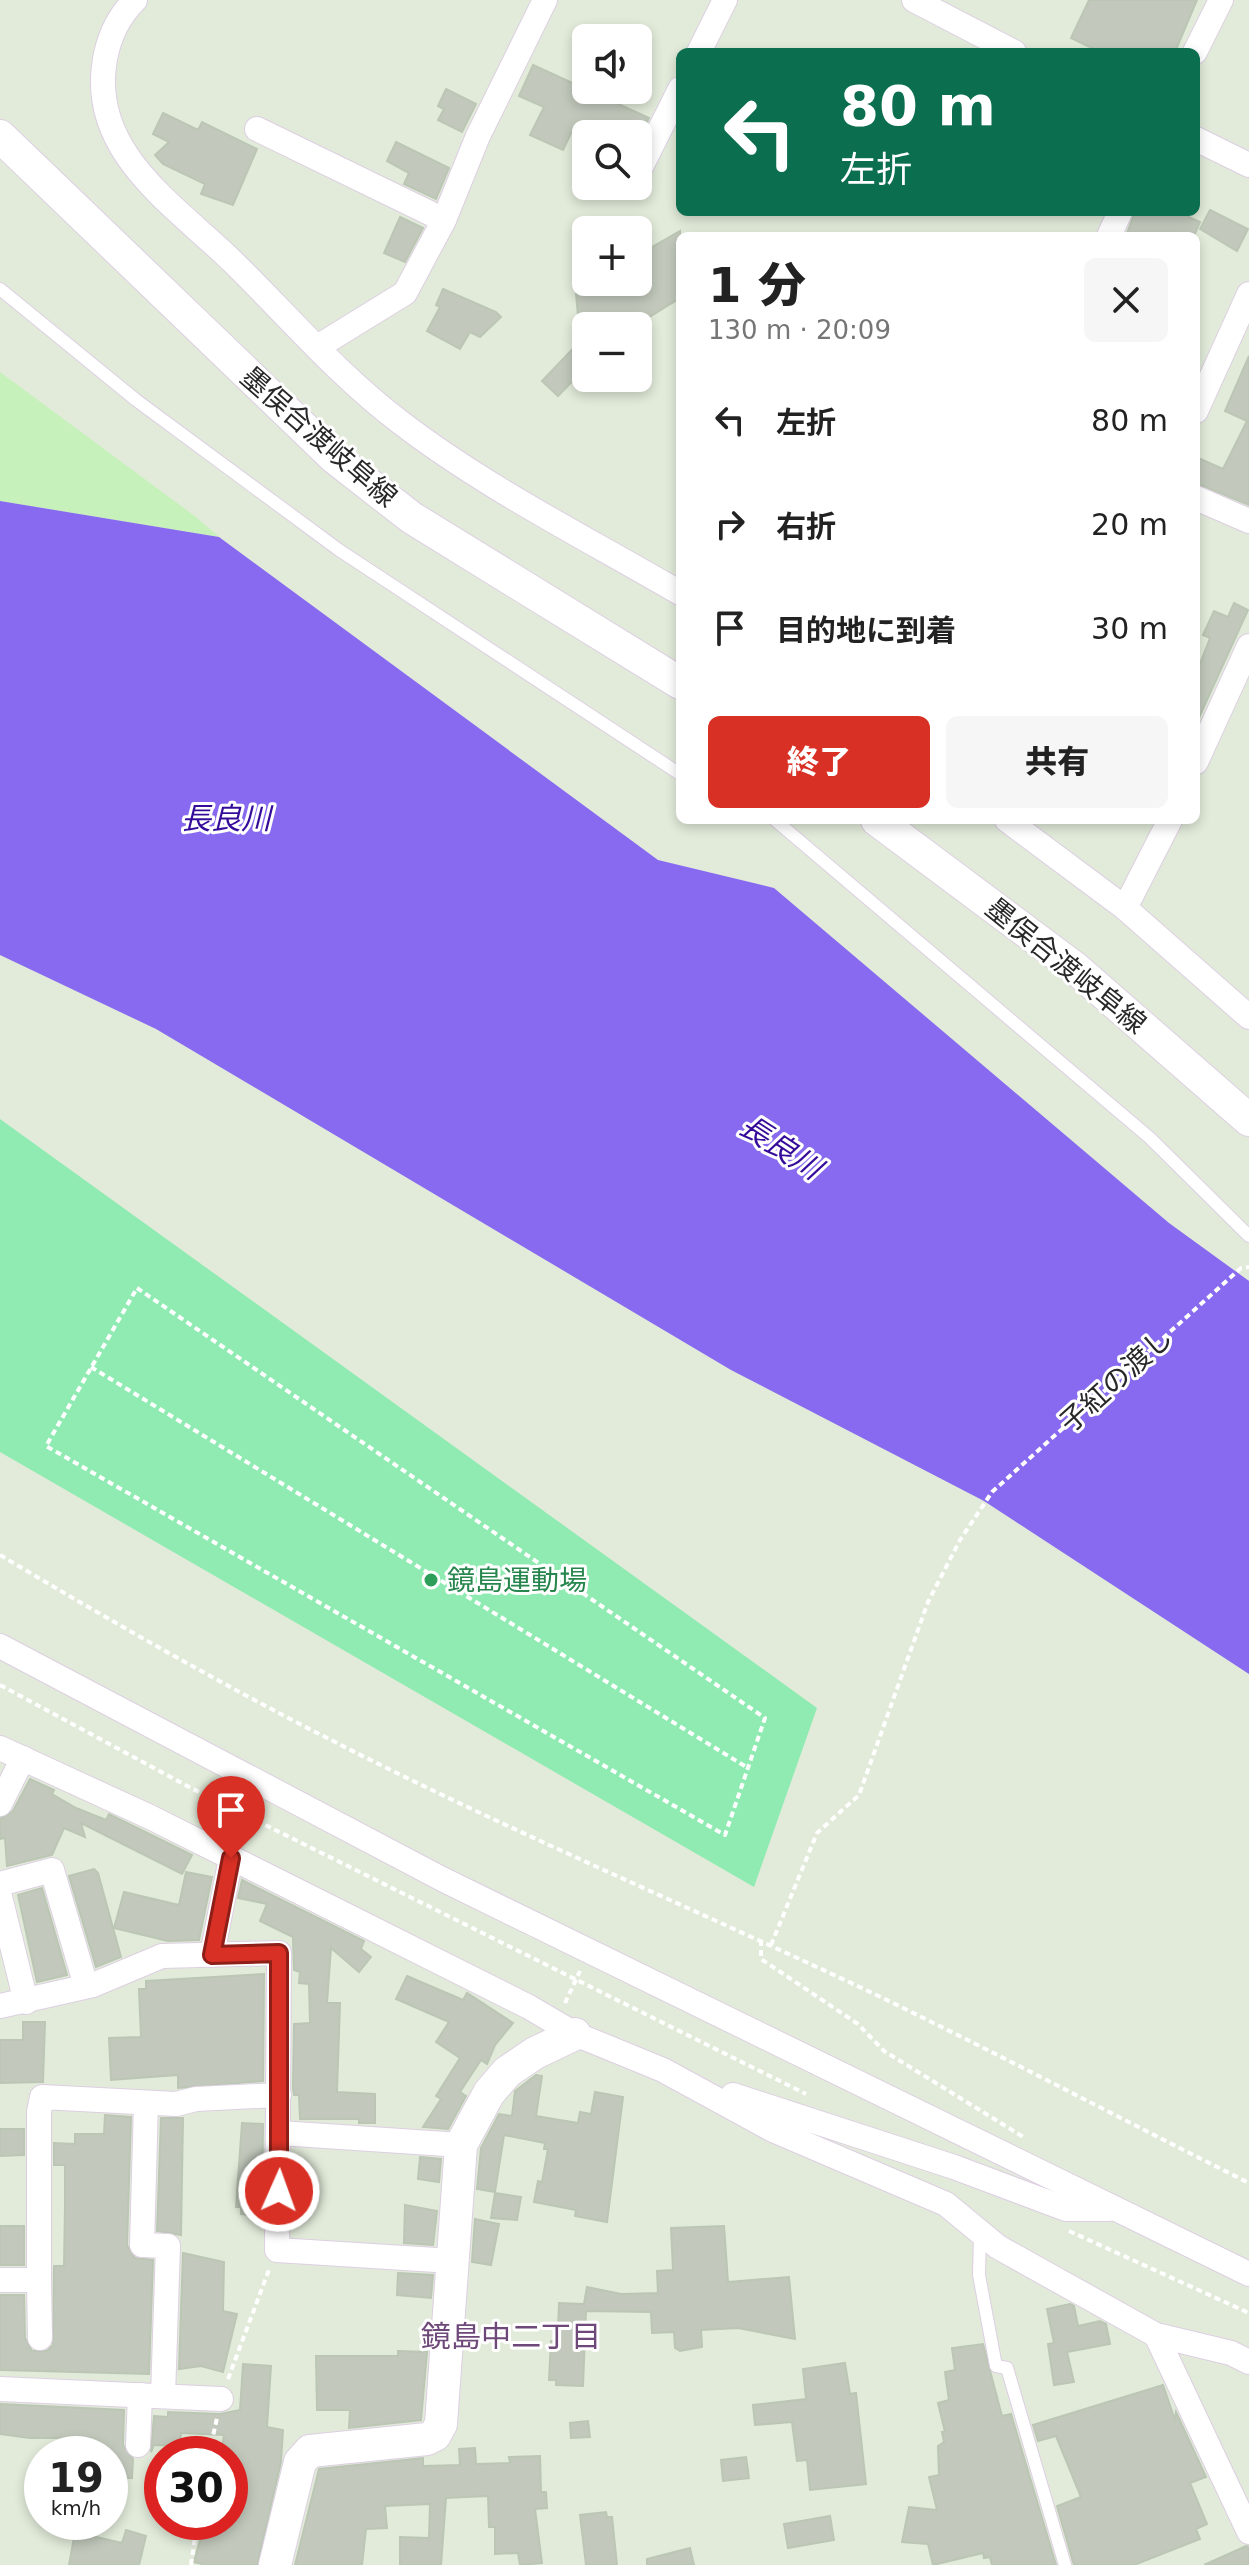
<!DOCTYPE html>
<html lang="ja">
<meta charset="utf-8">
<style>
body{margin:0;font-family:"DejaVu Sans","Noto Sans JP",sans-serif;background:#f6f6f6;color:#222;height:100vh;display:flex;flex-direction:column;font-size:30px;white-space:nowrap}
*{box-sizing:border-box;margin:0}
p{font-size:26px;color:#767676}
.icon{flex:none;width:44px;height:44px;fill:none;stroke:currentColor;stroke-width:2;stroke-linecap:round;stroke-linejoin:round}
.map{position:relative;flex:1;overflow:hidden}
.details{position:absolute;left:676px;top:232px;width:524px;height:592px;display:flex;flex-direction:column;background:#fff;border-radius:12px;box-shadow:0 4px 12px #0003}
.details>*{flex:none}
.hud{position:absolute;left:676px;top:48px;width:524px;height:168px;border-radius:12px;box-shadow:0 4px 12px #0003;background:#0b6e4f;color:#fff;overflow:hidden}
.controls{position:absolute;left:572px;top:24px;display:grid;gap:16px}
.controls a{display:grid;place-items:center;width:80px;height:80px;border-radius:12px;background:#fff;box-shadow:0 4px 12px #0003;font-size:40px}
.speed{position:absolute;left:24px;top:2436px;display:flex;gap:16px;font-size:40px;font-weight:700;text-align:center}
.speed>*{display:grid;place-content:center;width:104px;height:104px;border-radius:50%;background:#fff;box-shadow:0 4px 12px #0003;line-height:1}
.speed small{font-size:20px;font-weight:400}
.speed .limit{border:12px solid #d22;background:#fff;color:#111}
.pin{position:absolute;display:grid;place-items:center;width:68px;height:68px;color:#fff;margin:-82px -34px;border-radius:50% 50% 50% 0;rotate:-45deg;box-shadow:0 0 8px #0007}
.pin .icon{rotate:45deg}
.me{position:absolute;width:88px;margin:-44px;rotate:2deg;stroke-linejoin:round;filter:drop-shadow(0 0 6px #0008)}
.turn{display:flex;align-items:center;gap:28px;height:168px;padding:0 32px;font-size:36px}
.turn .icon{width:104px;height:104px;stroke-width:2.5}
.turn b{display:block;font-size:56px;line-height:68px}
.round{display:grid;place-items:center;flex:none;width:84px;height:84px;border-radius:12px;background:#f6f6f6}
.head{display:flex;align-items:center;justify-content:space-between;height:136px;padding:0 32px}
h1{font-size:48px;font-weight:800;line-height:60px}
.cta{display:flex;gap:16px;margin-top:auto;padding:16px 32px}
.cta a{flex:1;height:92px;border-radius:12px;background:#d93025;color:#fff;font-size:32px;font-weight:800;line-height:92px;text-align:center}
.cta a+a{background:#f6f6f6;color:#222}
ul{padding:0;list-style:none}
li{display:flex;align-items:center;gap:24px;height:104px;padding:0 32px}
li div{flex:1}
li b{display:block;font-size:30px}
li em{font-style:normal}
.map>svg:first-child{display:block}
</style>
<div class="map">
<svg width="1249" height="2565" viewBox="0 0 1249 2565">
<rect width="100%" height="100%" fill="#e2ebda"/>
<polygon fill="#c6f1bb" points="0,372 196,517 219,537 0,501"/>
<polygon fill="#90ebb2" points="0,1119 817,1708 754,1887 0,1452"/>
<polygon fill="#876af0" points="0,501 219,537 658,860 774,888 1169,1223 1249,1281 1249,1674 984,1501 731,1370 156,1029 0,955"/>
<g fill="#c2c9bc" stroke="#bbc6b4" stroke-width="2">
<polygon points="1089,0 1197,0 1175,52 1100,52 1071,38"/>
<polygon points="533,65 649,118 638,139 638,134 594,134 575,125 563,150 530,135 544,107 519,96"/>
<polygon points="446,89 476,104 462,132 438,120 444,109 438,106"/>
<polygon points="163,113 198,130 202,122 257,149 233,205 201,194 205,184 163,164 155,155 169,142 153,134"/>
<polygon points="396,142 449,168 436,199 404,184 409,173 387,161"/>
<polygon points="1210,210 1248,229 1237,251 1200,229"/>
<polygon points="1135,212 1178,212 1200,222 1194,236 1126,236"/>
<polygon points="400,217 423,228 405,262 384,253"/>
<polygon points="680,231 680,298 635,326 591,326 578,315 576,294 589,282 638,282 638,255"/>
<polygon points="443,289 496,312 501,317 480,337 470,332 460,349 427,331 440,307 436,305"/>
<polygon points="586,335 586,367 558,396 542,381"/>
<polygon points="1249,356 1249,505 1196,483 1196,457 1223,469 1247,421 1225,411"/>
<polygon points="1234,603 1248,610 1196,724 1196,674 1210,638 1203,635 1214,611 1228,617"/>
<polygon points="30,1779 54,1790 52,1794 76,1808 106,1820 109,1814 192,1855 182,1874 81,1823 85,1837 64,1828 52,1855 7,1866 5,1838 0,1839 0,1819 13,1811"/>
<polygon points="94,1869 98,1873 121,1957 96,1967 69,1876"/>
<polygon points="186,1872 212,1877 199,1940 168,1941 114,1928 124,1892 179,1905"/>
<polygon points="242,1880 364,1941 361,1949 371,1957 359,1972 331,1948 327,2003 340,2003 337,2092 375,2094 375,2123 359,2123 359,2119 300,2119 299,2095 294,2095 293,2089 294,2024 310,2023 309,1984 299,1983 300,1972 294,1970 293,1937 260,1921 267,1904 238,1898"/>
<polygon points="42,1888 67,1975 37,1982 18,1895"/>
<polygon points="264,1974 263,2081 178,2088 178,2075 111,2080 109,2038 141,2037 139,1989 146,1989 146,1981"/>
<polygon points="407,1976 463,2000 467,1993 513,2023 495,2045 487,2064 481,2060 460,2092 466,2096 448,2129 423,2127 441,2099 436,2096 460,2058 436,2042 449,2022 396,1999"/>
<polygon points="23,2022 45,2022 43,2082 0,2083 0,2040 23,2040"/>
<polygon points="536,2075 542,2076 536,2116 578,2123 580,2112 591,2114 595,2092 623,2097 607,2222 575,2216 576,2210 534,2202 538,2181 542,2182 548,2149 544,2149 545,2143 504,2135 495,2192 477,2189 481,2148 499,2114 512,2116 515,2091"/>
<polygon points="105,2115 131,2117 127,2245 135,2258 153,2260 149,2374 0,2370 0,2295 24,2295 25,2338 32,2351 47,2351 53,2345 54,2266 64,2266 65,2206 65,2165 54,2165 54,2143 75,2144 75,2134 104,2134"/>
<polygon points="161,2118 183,2118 181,2235 157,2231"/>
<polygon points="242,2123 263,2124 262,2216 241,2214 241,2207 236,2207"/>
<polygon points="0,2129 24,2129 24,2155 0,2156"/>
<polygon points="420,2157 441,2159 439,2182 418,2179"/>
<polygon points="495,2193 521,2197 517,2220 491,2218"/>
<polygon points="405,2205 437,2211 433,2245 404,2243"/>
<polygon points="475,2219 499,2224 491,2265 472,2262"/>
<rect x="0" y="2226" width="24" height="39"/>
<polygon points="724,2226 728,2282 789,2277 795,2339 738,2328 701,2330 702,2347 680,2351 675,2348 674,2332 652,2333 651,2312 586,2311 583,2386 556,2385 556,2380 549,2380 551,2341 554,2341 554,2331 558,2331 559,2303 584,2304 587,2287 621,2294 658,2293 657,2271 673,2270 671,2228"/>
<polygon points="183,2253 224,2262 223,2311 237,2314 223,2372 201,2366 179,2369"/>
<polygon points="398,2273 433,2275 431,2298 397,2295"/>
<polygon points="1070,2304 1074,2306 1078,2326 1100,2321 1106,2324 1110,2344 1067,2352 1074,2382 1054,2385 1048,2344 1054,2343 1047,2309"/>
<polygon points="983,2344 1002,2416 1011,2414 1056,2565 992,2565 990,2557 984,2558 983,2553 933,2565 928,2544 902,2542 909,2507 937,2510 929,2477 939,2475 938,2446 944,2442 942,2432 945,2432 938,2403 949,2400 945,2372 955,2370 952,2348"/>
<polygon points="398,2351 427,2352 421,2420 349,2428 350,2410 317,2410 316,2356 398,2356"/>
<polygon points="845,2363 850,2394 856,2393 866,2484 810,2490 807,2460 797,2461 792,2422 755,2425 753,2405 806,2399 803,2369"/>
<polygon points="243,2364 271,2366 267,2427 283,2430 281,2462 257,2565 206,2565 194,2562 205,2522 230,2522 230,2454 221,2454 224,2435 181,2433 180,2446 154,2445 151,2452 154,2416 168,2417 168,2412 220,2414 240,2410"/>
<polygon points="1163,2385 1175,2420 1176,2412 1206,2477 1190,2483 1207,2524 1196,2529 1200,2539 1134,2565 1074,2565 1057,2506 1081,2497 1056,2436 1038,2441 1033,2425"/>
<polygon points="0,2404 124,2410 123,2445 133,2459 132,2478 110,2478 110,2454 94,2454 94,2438 30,2438 0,2434"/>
<polygon points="588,2421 590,2437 571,2438 570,2423"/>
<polygon points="475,2448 476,2464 510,2463 509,2457 540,2456 541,2492 546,2492 547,2508 535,2509 542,2563 520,2565 518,2553 495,2554 495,2527 489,2527 488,2496 446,2498 441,2565 400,2565 400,2537 429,2538 430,2504 385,2506 387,2528 366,2529 362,2565 295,2565 319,2469 423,2458 423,2466 460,2465 459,2449"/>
<polygon points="746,2457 749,2478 723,2481 721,2460"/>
<polygon points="606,2512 607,2517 612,2517 617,2565 586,2565 580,2515"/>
<polygon points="830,2516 834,2540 788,2548 784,2524"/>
<polygon points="126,2530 146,2536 139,2565 69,2565 75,2532 122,2543"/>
<polygon points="1246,2546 1249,2547 1249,2565 1204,2565"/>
<polygon points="690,2548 694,2565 647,2565 647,2559"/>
</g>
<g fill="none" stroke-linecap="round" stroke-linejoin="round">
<defs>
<g id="lane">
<polyline points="0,289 136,400 339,550 680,774"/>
<polyline points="775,820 1150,1138 1249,1236"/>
<polyline points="980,2234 979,2275 996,2366 1007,2368 1065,2565"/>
</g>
<g id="street">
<path d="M135 0C119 16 109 37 105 59 88 152 175 205 234 263 288 316 339 376 400 422 486 488 586 538 680 593"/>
<polyline points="914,0 1014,52"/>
<polyline points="699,52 725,0"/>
<polyline points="1195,52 1221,0"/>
<polyline points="257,129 444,220"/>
<polyline points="1196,139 1249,165"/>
<polyline points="640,169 680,89"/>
<polyline points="1109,236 1120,212"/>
<polyline points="319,346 405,293 444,220 478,136 545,0"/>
<polyline points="1196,411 1249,294"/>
<polyline points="1196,498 1249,521"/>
<polyline points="1196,762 1249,646"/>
<polyline points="1007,820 1125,908 1249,1017"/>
<polyline points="1125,908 1170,820"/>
<polyline points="0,1646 442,1879 1249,2274"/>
<polyline points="0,1748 150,1817 529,2007 575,2034 663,2070 773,2130 946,2204 998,2247 1156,2335 1231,2353 1249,2362"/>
<polyline points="0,1804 23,1758"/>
<polyline points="0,1884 52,1870 86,1986"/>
<polyline points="0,1897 26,2002"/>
<polyline points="212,1955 231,1858"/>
<polyline points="0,2006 93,1985 162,1956 279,1953 277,2250 452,2261"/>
<polyline points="733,2095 954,2167 1066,2209 1109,2209"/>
<polyline points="146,2103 142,2245 168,2246 163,2396"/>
<polyline points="280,2133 461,2145"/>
<polyline points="0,2280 39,2280 39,2112 42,2097 176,2104 196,2099 279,2095"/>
<polyline points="39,2280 40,2338"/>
<polyline points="1156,2335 1249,2532"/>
<polyline points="0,2389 221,2399"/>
<polyline points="138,2445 140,2395"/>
</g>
<g id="secondary">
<polyline points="0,136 335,458 412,518 680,683"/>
<polyline points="877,820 1075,968 1249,1120"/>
<polyline points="275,2565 300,2462 310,2451 427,2439 435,2435 441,2424 461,2145 489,2093 507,2072 535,2053 575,2034"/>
</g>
</defs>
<use href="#lane" stroke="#ddcfe2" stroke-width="14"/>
<use href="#street" stroke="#ddcfe2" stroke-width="26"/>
<use href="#secondary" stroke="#ddcfe2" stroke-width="34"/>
<g stroke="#fff" stroke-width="4" stroke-dasharray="6 4" stroke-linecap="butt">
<polygon points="137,1288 765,1718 725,1835 46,1446"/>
<polyline points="91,1367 748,1768"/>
<path d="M0 1555C109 1620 219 1683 331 1740 507 1830 688 1906 866 1990 995 2052 1121 2119 1249 2183"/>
<polyline points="0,1685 191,1788 806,2094"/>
<polyline points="761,1940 761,1959 858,2024 884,2051 1025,2138"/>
<polyline points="771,1945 817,1833 859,1795 928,1602 960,1540 992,1492 1241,1268 1249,1267"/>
<polyline points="565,2003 580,1971"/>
<polyline points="1069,2231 1249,2313"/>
<polyline points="228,2379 270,2267"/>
<polyline points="209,2454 217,2418"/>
<polyline points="191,2565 197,2522"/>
</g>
<use href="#lane" stroke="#fff" stroke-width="12"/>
<use href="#street" stroke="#fff" stroke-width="24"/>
<use href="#secondary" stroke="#fff" stroke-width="32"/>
</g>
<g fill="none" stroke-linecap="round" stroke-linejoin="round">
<defs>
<polyline id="route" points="231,1858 212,1955 279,1953 279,2191"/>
</defs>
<use href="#route" stroke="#8d1f18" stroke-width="20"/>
<use href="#route" stroke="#d93025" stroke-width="14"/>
</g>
<circle fill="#2e9e5b" stroke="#fff" stroke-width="3" cx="431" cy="1580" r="8"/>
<g text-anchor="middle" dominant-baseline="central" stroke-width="6" stroke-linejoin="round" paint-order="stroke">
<g font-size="28" fill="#282828" stroke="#fff">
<text transform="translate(319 437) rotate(41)">墨俣合渡岐阜線</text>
<text transform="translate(1066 966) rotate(39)">墨俣合渡岐阜線</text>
<text transform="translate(1116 1380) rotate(-42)">子紅の渡し</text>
</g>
<g font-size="28" fill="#27864d" stroke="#fff" text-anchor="start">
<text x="447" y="1580">鏡島運動場</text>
</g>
<g font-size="30" font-style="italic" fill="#350b9a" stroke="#fff">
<text x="226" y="818">長良川</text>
<text transform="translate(781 1147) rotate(33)">長良川</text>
</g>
<g font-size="30" fill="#6e4879" stroke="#fff">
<text x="511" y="2336">鏡島中二丁目</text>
</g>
</g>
</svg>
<div class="controls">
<a><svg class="icon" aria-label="sound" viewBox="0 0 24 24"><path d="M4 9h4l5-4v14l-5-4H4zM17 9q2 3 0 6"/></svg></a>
<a><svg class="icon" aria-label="search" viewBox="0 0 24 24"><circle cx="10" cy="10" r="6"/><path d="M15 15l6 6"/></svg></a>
<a>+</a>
<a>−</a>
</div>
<div class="speed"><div>19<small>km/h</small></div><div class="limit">30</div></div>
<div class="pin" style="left:231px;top:1858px;background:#d93025"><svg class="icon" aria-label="arrive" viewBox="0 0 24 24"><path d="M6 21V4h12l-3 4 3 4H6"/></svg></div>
<svg class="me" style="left:279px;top:2191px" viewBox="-20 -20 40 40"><circle r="17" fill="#d93025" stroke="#fff" stroke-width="3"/><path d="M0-11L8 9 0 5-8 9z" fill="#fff"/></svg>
<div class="hud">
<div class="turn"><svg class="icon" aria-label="left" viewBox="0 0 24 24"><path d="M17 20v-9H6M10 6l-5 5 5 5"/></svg><div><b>80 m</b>左折</div></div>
</div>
<section class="details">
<div class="head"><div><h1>1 分</h1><p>130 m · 20:09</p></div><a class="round"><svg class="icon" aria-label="close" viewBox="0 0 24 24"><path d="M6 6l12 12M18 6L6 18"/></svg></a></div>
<ul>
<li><svg class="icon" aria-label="left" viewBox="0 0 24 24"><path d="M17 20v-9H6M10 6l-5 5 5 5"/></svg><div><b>左折</b></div><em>80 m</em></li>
<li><svg class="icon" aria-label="right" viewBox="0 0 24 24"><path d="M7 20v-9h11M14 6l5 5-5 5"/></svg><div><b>右折</b></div><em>20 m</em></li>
<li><svg class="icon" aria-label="arrive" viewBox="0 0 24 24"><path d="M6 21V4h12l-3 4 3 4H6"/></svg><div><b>目的地に到着</b></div><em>30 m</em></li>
</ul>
<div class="cta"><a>終了</a><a>共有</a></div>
</section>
</div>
